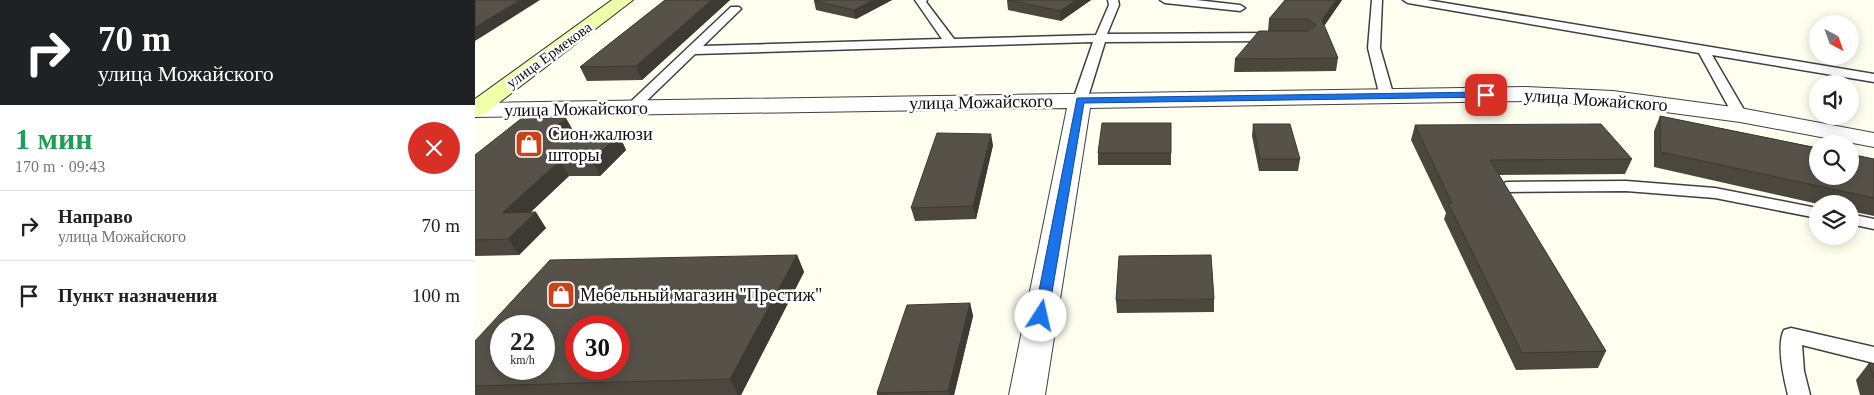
<!DOCTYPE html>
<html lang="ru">
<meta charset="utf-8">
<style>
body{margin:0;font-family:"Times New Roman",serif;background:#f2f2f2;color:#222;height:100vh;display:flex;flex-direction:column;font-size:19px;white-space:nowrap}
*{box-sizing:border-box;margin:0}
p{font-size:16px;color:#767676}
.icon{flex:none;width:28px;height:28px;fill:none;stroke:currentColor;stroke-width:2;stroke-linecap:round;stroke-linejoin:round}
.map{position:relative;flex:1;overflow:hidden}
.details{display:flex;flex-direction:column;background:#fff;width:475px}
.details>*{flex:none}
.guide{background:#202124;color:#fff;overflow:hidden}
.needle{width:32px;rotate:139deg}
.controls{position:absolute;left:1334px;top:15px;display:grid;gap:10px}
.controls a{display:grid;place-items:center;width:50px;height:50px;border-radius:50%;background:#fff;box-shadow:0 2px 12px #0003;font-size:25px}
.speed{position:absolute;left:15px;top:315px;display:flex;gap:10px;font-size:25px;font-weight:700;text-align:center}
.speed>*{display:grid;place-content:center;width:65px;height:65px;border-radius:50%;background:#fff;box-shadow:0 2px 12px #0003;line-height:1}
.speed small{font-size:12px;font-weight:400}
.speed .limit{border:8px solid #d22;background:#fff;color:#111}
.pin{position:absolute;display:grid;place-items:center;width:42px;height:42px;color:#fff;margin:-21px;border-radius:10px;box-shadow:0 2px 8px #0006}
.me{position:absolute;width:55px;margin:-28px;rotate:10deg;stroke-linejoin:round;filter:drop-shadow(0 0 4px #0008)}
.turn{display:flex;align-items:center;gap:18px;height:105px;padding:0 15px;font-size:22px}
.turn .icon{width:65px;height:65px;stroke-width:2.5}
.turn b{display:block;font-size:35px;line-height:42px}
.round{display:grid;place-items:center;flex:none;width:52px;height:52px;border-radius:26px;background:#f2f2f2}
.summary{display:flex;align-items:center;justify-content:space-between;height:85px;padding:0 15px}
h1{font-size:30px;font-weight:700;line-height:38px;color:#1e9e55}
ul{padding:0;list-style:none}
li{display:flex;align-items:center;gap:15px;height:70px;padding:0 15px;border-top:1px solid #e0e0e0}
li div{flex:1}
li b{display:block;font-size:19px}
li em{font-style:normal}
main{display:flex;flex:1;min-height:0}
.map>svg:first-child{display:block}
</style>
<main>
<section class="details">
<div class="guide">
<div class="turn"><svg class="icon" aria-label="right" viewBox="0 0 24 24"><path d="M7 20v-9h11M14 6l5 5-5 5"/></svg><div><b>70 m</b>улица Можайского</div></div>
</div>
<div class="summary"><div><h1>1 мин</h1><p>170 m · 09:43</p></div><a class="round" style="background:#d93025;color:#fff"><svg class="icon" aria-label="close" viewBox="0 0 24 24"><path d="M6 6l12 12M18 6L6 18"/></svg></a></div>
<ul>
<li><svg class="icon" aria-label="right" viewBox="0 0 24 24"><path d="M7 20v-9h11M14 6l5 5-5 5"/></svg><div><b>Направо</b><p>улица Можайского</p></div><em>70 m</em></li>
<li><svg class="icon" aria-label="arrive" viewBox="0 0 24 24"><path d="M6 21V4h12l-3 4 3 4H6"/></svg><div><b>Пункт назначения</b></div><em>100 m</em></li>
</ul>
</section>
<div class="map">
<svg width="1399" height="395" viewBox="0 0 1399 395">
<rect width="100%" height="100%" fill="#feffee"/>
<g fill="none" stroke-linecap="round" stroke-linejoin="round">
<defs>
<g id="lane">
<polygon points="440,0 452,0 451,2 479,39 621,35 634,5 633,0 643,0 644,5 632,34 800,33 806,37 800,41 630,42 612,100 605,104 598,100 618,42 220,54 160,112 150,112 148,109 256,7 264,7 266,9 228,46 467,39"/>
<polygon points="685,0 721,0 765,5 770,8 765,11 690,3"/>
<polygon points="897,0 907,0 905,48 919,97 912,101 905,97 893,48"/>
<polygon points="928,0 952,0 1399,74 1399,82 1237,55 1272,115 1265,119 1258,115 1224,53 933,3"/>
<polygon points="1151,181 1240,188 1342,208 1342,218 1240,198 1151,191 1032,192 1026,190 1024,187 1026,184 1032,182"/>
<polygon points="1375,214 1399,219 1399,229 1375,224"/>
<path d="M1316 328 1399 347V363L1327 345 1329 371 1335 395H1313C1309 379 1301 345 1309 330Z"/>
</g>
<polygon id="street" points="1051,87 1138,91 1265,108 1399,133 1399,147 1265,122 1138,105 1051,101 615,108 570,395 534,395 592,108 0,117 0,103"/>
<polygon id="secondary" points="137,0 158,0 8,115 0,117 0,99"/>
</defs>
<use href="#lane" stroke="#404040" stroke-width="3"/>
<use href="#street" stroke="#404040" stroke-width="2"/>
<use href="#secondary" stroke="#2f2f2f" stroke-width="2"/>
<use href="#lane" fill="#fff" fill-rule="evenodd"/>
<use href="#street" fill="#fff" fill-rule="evenodd"/>
<use href="#secondary" fill="#f0ffa9" fill-rule="evenodd"/>
</g>
<g fill="#4b473f">
<polygon points="190,0 255,0 167,80 112,81 105,67"/>
<polygon points="417,0 381,19 341,10 339,1"/>
<polygon points="532,0 616,0 586,21 533,10"/>
<polygon points="867,0 849,26 863,58 861,71 759,72 760,59 793,31 794,19"/>
<polygon points="1185,116 1399,159 1399,216 1375,211 1375,204 1343,204 1179,167 1179,131"/>
<polygon points="696,123 696,165 623,165 623,153"/>
<polygon points="778,124 825,159 823,171 784,171 777,136"/>
<polygon points="940,125 1157,159 1150,174 1024,175 1131,351 1123,368 1041,370 969,219 971,213 936,140"/>
<polygon points="99,132 96,135 144,135 151,150 125,176 94,176 55,213 71,228 44,255 0,256 0,155"/>
<polygon points="518,145 501,219 440,221 436,208"/>
<polygon points="322,255 329,272 266,395 0,395 0,341"/>
<polygon points="739,299 739,312 642,313 641,300"/>
<polygon points="495,303 498,316 479,395 402,395 402,393"/>
<polygon points="1394,363 1399,364 1399,395 1385,395 1381,380"/>
</g>
<g fill="#3d3933">
<polygon points="45,0 65,0 0,41 0,27"/>
<polygon points="237,0 255,0 167,80 161,66"/>
<polygon points="398,0 417,0 381,19 379,10"/>
<polygon points="601,0 616,0 586,21 585,11"/>
<polygon points="861,0 867,0 845,32 847,20"/>
<polygon points="91,118 99,132 79,150 71,135"/>
<polygon points="516,134 518,145 501,219 498,206"/>
<polygon points="144,135 151,150 125,176 117,160"/>
<polygon points="85,161 94,176 37,229 27,213"/>
<polygon points="61,212 71,228 44,255 33,239"/>
<polygon points="322,255 329,272 266,395 263,395 255,379"/>
<polygon points="495,303 498,316 479,395 474,395 473,391"/>
</g>
<g fill="#575249" stroke="#3d3933" fill-rule="evenodd">
<polygon points="0,0 45,0 0,27"/>
<polygon points="190,0 237,0 161,66 105,67"/>
<polygon points="341,0 398,0 379,10 339,1"/>
<polygon points="533,0 601,0 585,11"/>
<polygon points="810,0 861,0 847,20 863,58 760,59 784,31 833,31 841,25 833,19 794,19"/>
<polygon points="1185,116 1342,148 1342,176 1375,176 1375,154 1399,159 1399,198 1186,152"/>
<polygon points="47,118 91,118 71,135 144,135 117,160 85,161 27,213 61,212 33,239 0,240 0,155"/>
<polygon points="627,123 696,123 696,153 623,153"/>
<polygon points="778,124 815,124 825,159 785,159"/>
<polygon points="1126,124 1157,159 1015,160 1131,351 1047,353 973,203 977,203 940,125"/>
<polygon points="462,133 516,134 498,206 436,208"/>
<path d="M322 255 255 379 0 386V341L75 260ZM26 326H69V369H26ZM101 326H144V369H101Z"/>
<polygon points="736,255 739,299 641,300 644,256"/>
<polygon points="495,303 473,391 402,393 432,305"/>
<polygon points="1394,363 1399,364 1399,378"/>
</g>
<polygon fill="#1a73e8" stroke="#114b97" points="1011,92 1016,95 1014,97 609,103 573,316 571,320 561,320 559,316 602,98"/>
<defs>
<symbol id="shop-square" viewBox="-11 -11 22 22"><rect x="-9" y="-9" width="18" height="18" rx="4" fill="#ca4219" stroke="#fff"/><path d="M-5-2.5h2.3a2.7 3.5 0 0 1 5.4 0H5L5.5 6h-11ZM-1.5-2.5h3a1.5 2.3 0 0 0-3 0Z" fill="#fff"/></symbol>
</defs>
<g fill-rule="evenodd">
<use href="#shop-square" x="38" y="128" width="32" height="32"/>
<use href="#shop-square" x="70" y="279" width="32" height="32"/>
</g>
<g text-anchor="middle" dominant-baseline="central" stroke-width="5" stroke-linejoin="round" paint-order="stroke">
<g font-size="15" fill="#0d0d0d" stroke="#fff">
<text transform="translate(74 55) rotate(-36)">улица Ермекова</text>
</g>
<g font-size="18" fill="#0d0d0d" stroke="#fff">
<text transform="translate(1121 100) rotate(4)">улица Можайского</text>
<text transform="translate(506 102) rotate(-1)">улица Можайского</text>
<text transform="translate(101 109) rotate(-1)">улица Можайского</text>
</g>
<g font-size="18" fill="#0d0d0d" stroke="#fff" text-anchor="start">
<text x="73" y="134">Сион жалюзи<tspan x="73" dy="21">шторы</tspan></text>
<text x="105" y="295">Мебельный магазин "Престиж"</text>
</g>
</g>
</svg>
<div class="controls">
<a><svg class="needle" viewBox="-14 -14 28 28"><path d="M0-13l5 13h-10z" fill="#e53935"/><path d="M0 13l5-13h-10z" fill="#767676"/></svg></a>
<a><svg class="icon" aria-label="sound" viewBox="0 0 24 24"><path d="M4 9h4l5-4v14l-5-4H4zM17 9q2 3 0 6"/></svg></a>
<a><svg class="icon" aria-label="search" viewBox="0 0 24 24"><circle cx="10" cy="10" r="6"/><path d="M15 15l6 6"/></svg></a>
<a><svg class="icon" aria-label="layers" viewBox="0 0 24 24"><path d="M12 4l9 5-9 5-9-5zM3 14l9 5 9-5"/></svg></a>
</div>
<div class="speed"><div>22<small>km/h</small></div><div class="limit">30</div></div>
<div class="pin" style="left:1011px;top:95px;background:#d93025"><svg class="icon" aria-label="arrive" viewBox="0 0 24 24"><path d="M6 21V4h12l-3 4 3 4H6"/></svg></div>
<svg class="me" style="left:566px;top:316px" viewBox="-20 -20 40 40"><circle r="19" fill="#fff"/><path d="M0-13L10 11 0 6-10 11z" fill="#1a73e8"/></svg>
</div>
</main>
